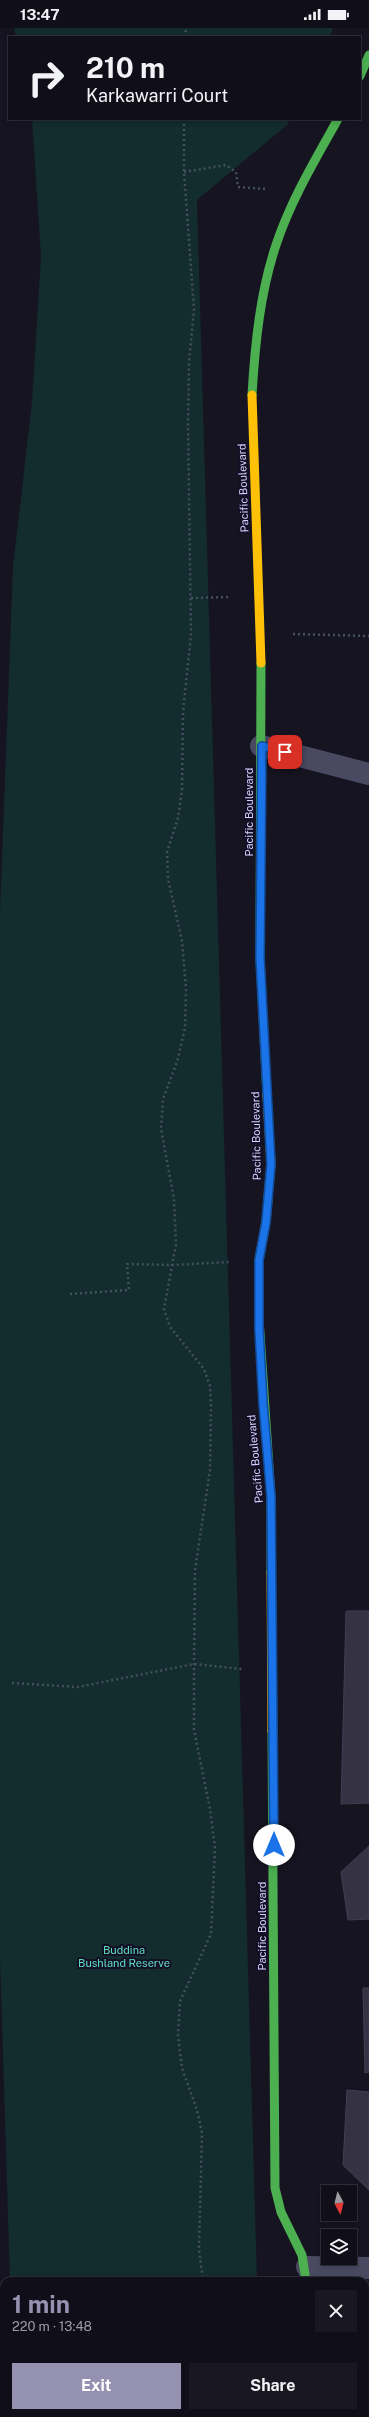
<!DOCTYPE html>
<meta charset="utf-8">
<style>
body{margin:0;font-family:"Public Sans",sans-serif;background:#191822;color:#f1f3f6;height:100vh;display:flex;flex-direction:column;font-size:15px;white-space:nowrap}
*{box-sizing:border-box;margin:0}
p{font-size:13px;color:#9c9ca2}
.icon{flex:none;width:22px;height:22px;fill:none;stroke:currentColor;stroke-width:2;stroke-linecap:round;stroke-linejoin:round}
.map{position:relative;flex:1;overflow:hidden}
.drawer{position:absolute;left:0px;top:2249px;width:369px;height:140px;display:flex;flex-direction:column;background:#100f19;border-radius:12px 12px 0 0;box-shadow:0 2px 6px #0003,0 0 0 1px #302f38}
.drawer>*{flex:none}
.hud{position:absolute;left:8px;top:8px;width:353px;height:84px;border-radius:0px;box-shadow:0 2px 6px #0003,0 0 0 1px #302f38;background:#100f19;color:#f1f3f6;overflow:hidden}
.needle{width:26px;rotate:173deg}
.tools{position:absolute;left:321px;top:2157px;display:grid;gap:8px}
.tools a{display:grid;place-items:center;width:36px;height:36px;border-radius:0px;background:#100f19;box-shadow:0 2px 6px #0003,0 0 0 1px #302f38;font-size:20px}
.pin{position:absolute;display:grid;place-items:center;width:34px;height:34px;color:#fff;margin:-17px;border-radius:8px;box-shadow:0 2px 6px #0006}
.me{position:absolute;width:44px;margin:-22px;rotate:0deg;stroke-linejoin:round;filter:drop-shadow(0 0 3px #0008)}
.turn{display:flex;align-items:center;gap:14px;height:84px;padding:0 12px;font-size:18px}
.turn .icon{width:52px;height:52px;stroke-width:2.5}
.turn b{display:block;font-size:28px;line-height:34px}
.round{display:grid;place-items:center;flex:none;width:42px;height:42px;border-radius:0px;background:#191822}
.headline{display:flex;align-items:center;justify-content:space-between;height:68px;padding:0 12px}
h1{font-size:24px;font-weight:700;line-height:30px;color:#9591b1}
.cta{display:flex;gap:8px;margin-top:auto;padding:8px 12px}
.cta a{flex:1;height:46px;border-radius:0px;background:#9591b1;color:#fff;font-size:16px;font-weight:700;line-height:46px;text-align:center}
.cta a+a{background:#191822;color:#f1f3f6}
.status{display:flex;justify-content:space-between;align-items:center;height:28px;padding:0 20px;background:#100f19;direction:ltr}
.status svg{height:11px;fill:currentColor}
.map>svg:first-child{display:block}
</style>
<div class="status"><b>13:47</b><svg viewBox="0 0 49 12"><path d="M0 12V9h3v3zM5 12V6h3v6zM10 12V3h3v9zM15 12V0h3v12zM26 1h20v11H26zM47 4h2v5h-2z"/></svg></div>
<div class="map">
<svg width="369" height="2389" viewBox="0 0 369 2389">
<rect width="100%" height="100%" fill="#161421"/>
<g fill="#132c2d">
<polygon points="14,0 333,0 330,9 16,9"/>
<polygon points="32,91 290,91 287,97 197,172 257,2253 10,2253 0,1930 0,884 13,539 32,374 41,229"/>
<polygon points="365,2309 369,2309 369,2389 349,2389 348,2385 365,2385"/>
<polygon points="4,2370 4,2385 261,2385 261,2389 3,2389"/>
</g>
<g fill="#343243" stroke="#433f54">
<polygon points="346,1583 369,1583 369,1775 341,1776"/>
<polygon points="369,1818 369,1891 348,1892 341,1844"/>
<polygon points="363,1960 369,1960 369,2044 365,2045"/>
<polygon points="347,2062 369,2064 369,2162 343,2137"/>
</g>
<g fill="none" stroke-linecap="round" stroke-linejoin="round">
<g stroke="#44505f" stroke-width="2.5" stroke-dasharray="2 3" stroke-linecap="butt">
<polyline points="185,9 186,0"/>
<polyline points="184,91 184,144 194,281 189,334 188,396 191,607 183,684 182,762 178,790 167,824 168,851 182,913 186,961 185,1000 177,1034 163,1071 161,1101 174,1171 176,1216 164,1281 170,1299 204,1341 210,1358 211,1377 210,1442 195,1542 194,1636 194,1702 210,1781 215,1820 211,1906 180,1973 178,2007 182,2040 197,2082 202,2105 199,2221 203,2253"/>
<polyline points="184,144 226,137 236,144 238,159 267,161"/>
<polyline points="191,570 231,569"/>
<polyline points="293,606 369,608"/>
<polyline points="70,1266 129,1262 127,1236 172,1237 230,1234"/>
<polyline points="12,1655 78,1659 194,1636 242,1641"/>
<polyline points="220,2389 221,2385"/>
</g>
<g stroke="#4a4962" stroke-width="22">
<polyline points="261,718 369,746"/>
<polyline points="307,2239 369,2240"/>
</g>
<g stroke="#4caf50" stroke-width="9">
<polyline points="360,48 369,27"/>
<path d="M252 367C255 316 260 265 276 217 291 172 315 132 338 91"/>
<polyline points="261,635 260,930 267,1067"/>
<polyline points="259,1291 271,1469 271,1544"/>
<polyline points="272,1703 275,2160 281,2184 302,2227 306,2253"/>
<polyline points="303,2385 304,2389"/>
</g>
<g stroke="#ffc107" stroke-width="9">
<polyline points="252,367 261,635"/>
<polyline points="259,1291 259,1232 266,1194 271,1136 267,1067"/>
<polyline points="271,1544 272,1703"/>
</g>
</g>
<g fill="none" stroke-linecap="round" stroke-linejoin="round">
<defs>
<polyline id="route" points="274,1817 271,1469 263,1375 259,1301 259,1232 266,1194 271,1136 260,930 262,718 285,724"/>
</defs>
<use href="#route" stroke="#114b97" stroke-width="10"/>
<use href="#route" stroke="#1a73e8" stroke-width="7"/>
</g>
<g text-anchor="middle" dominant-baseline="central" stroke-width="4" stroke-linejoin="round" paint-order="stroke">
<g font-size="11" fill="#d9d4ff" stroke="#130f26">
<text transform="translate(243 460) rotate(-92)">Pacific Boulevard</text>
<text transform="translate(249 784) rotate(-90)">Pacific Boulevard</text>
<text transform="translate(256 1108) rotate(-91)">Pacific Boulevard</text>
<text transform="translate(255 1431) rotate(-95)">Pacific Boulevard</text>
<text transform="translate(262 1898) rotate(-90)">Pacific Boulevard</text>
</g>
<g font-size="11" fill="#5fe0c0" stroke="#130f26">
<text x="124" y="1922">Buddina<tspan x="124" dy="13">Bushland Reserve</tspan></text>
</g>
</g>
</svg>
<div class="tools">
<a><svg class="needle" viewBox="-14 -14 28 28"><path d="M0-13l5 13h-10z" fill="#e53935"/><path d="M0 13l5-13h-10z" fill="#9c9ca2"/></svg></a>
<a><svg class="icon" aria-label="layers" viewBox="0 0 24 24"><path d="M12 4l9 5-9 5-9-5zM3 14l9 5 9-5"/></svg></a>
</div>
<div class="pin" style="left:285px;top:724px;background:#d93025"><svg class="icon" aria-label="arrive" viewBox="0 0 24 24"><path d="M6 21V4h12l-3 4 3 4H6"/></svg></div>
<svg class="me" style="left:274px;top:1817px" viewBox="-20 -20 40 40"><circle r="19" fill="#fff"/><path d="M0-13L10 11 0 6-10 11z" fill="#1a73e8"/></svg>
<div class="hud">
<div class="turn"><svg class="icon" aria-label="right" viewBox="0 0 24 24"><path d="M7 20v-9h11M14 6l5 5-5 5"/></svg><div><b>210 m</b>Karkawarri Court</div></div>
</div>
<section class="drawer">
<div class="headline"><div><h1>1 min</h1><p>220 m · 13:48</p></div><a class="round"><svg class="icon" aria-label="close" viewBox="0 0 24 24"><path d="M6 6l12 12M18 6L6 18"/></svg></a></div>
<div class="cta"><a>Exit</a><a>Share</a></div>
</section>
</div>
